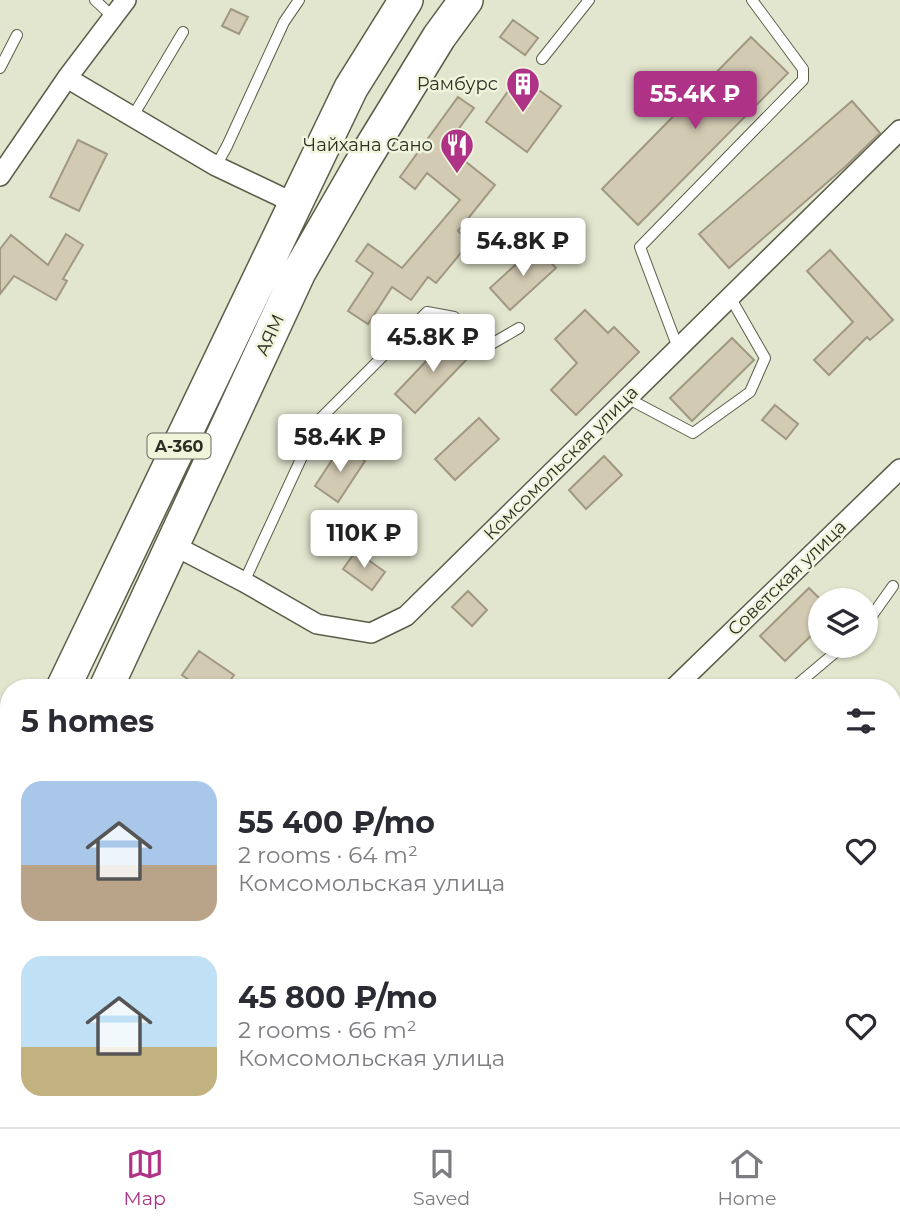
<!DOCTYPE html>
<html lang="en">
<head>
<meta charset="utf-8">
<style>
	:root { --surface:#fff; --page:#f2f2f3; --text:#2b2b33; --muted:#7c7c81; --line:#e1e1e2; --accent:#ae3386 }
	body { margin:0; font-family:Montserrat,sans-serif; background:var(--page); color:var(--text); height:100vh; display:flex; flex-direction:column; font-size:26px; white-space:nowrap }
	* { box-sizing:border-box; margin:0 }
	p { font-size:23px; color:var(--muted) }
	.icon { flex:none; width:38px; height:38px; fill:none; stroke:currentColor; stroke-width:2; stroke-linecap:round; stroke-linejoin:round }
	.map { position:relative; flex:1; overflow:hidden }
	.drawer { position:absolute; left:0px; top:679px; width:901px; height:448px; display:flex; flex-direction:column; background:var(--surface); border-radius:28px 28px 0 0; box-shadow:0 2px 5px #0004 }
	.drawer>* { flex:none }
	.buttons { position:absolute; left:808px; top:588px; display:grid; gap:14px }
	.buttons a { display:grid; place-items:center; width:70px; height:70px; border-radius:50%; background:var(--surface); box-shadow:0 2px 5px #0004; font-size:35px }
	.price { position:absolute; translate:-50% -60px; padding:0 16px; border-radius:7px; background:#fff; color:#222; font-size:23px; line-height:46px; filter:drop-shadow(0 2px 4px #0008) }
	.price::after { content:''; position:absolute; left:50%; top:42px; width:21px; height:16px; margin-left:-10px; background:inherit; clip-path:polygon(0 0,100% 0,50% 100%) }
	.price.selected { background:var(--accent); color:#fff }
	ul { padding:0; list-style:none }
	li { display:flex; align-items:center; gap:21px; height:175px; padding:0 21px }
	li span { display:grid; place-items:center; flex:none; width:196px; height:140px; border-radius:21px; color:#555 }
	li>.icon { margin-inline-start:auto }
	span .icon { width:84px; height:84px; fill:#fffc; stroke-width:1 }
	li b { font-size:30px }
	h2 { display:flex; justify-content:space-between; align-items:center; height:84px; padding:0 21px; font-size:30px }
	.tab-bar { display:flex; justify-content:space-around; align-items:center; height:98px; border-top:2px solid var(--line); background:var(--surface); font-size:19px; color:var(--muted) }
	.tab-bar a { display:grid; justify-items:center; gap:4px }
	.tab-bar .selected { color:var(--accent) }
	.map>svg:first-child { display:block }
	.building { fill:#d3cab3; stroke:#a09882; stroke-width:2 }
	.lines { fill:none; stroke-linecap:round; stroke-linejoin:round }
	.lane-casing { stroke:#5a5e49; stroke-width:12 }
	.street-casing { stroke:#5a5e49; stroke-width:22 }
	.highway-casing { stroke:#5a5e49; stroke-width:36 }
	.lane { stroke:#fff; stroke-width:10 }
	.street { stroke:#fff; stroke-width:19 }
	.highway { stroke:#fff; stroke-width:33 }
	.labels { text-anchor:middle; stroke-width:5; stroke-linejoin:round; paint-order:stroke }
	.shield { fill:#eff4db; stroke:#676a5c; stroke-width:2 }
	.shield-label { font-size:16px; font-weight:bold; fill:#2d2f26 }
	.poi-label { font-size:18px; fill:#2d2f26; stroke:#eff4db; text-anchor:end }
	.street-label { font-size:18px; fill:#2d2f26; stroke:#eff4db }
</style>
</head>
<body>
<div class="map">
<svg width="900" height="1127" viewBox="0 0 900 1127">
	<rect width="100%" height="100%" fill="#e2e6ce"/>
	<path class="building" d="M 231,9 L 248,17 L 239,34 L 222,26 Z
		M 513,20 L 538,38 L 525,55 L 500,37 Z
		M 751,37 L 788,73 L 638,225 L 602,189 Z
		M 519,76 L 561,106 L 527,152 L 486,122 Z
		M 458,97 L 474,108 L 446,146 L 495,185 L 458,231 L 470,242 L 436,283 L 428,277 L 411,300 L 392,287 L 368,324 L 348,311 L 373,273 L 356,261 L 368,244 L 402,268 L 460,200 L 427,173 L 415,189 L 400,177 Z
		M 852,101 L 880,133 L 846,166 L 729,268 L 699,234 Z
		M 78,140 L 107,154 L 79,211 L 50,197 Z
		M 66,234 L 83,245 L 63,279 L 67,281 L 56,300 L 14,276 L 0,294 L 0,249 L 11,235 L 48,265 Z
		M 536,246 L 556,268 L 510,310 L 490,288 Z
		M 830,250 L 893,320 L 870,340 L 867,337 L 829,375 L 814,360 L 853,322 L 807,271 Z
		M 585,310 L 608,333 L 614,327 L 639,352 L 576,415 L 551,390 L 577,363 L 555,339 Z
		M 450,336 L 471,355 L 415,413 L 395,394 Z
		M 732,338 L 754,360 L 692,421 L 670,398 Z
		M 775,405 L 798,424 L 786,439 L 762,420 Z
		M 479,418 L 499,439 L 455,480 L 435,459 Z
		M 341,446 L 365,461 L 338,502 L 315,486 Z
		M 604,456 L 622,475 L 586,509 L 569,490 Z
		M 356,551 L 385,572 L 372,590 L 343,569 Z
		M 809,588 L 821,600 L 821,626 L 785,661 L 760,636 Z
		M 468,591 L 487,610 L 472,626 L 452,607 Z
		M 199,651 L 234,675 L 225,688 L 200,688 L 182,675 Z"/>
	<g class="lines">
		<g class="lane-casing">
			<path id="lane" d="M 95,0 L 113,17
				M 542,59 L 589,0
				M 0,68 L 17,35
				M 133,116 L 183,32
				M 216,166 L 227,146 L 284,22 L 299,0
				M 678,348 L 640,247 L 803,80 L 803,69 L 752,0
				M 627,398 L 693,433 L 750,392 L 765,358 L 730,297
				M 244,582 L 319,420 L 427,312 L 454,317 L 481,350 L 519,328
				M 866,624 L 893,586
				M 793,688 L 843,646
				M 892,948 L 900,941
				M 344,1127 L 353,1118
				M 705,1127 L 714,1118"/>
		</g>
		<g class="street-casing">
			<path id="street" d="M 67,78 L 216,166 L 296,204
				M 0,176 L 67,78 L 126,0
				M 173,545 L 244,582 L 317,624 L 371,633 L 406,616 L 900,130
				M 674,688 L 900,469
				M 892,1086 L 900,1079
				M 201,1127 L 211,1118
				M 851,1127 L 860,1118"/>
		</g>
		<g class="highway-casing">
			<path id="highway" d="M 63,688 L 351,88 L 406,0
				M 106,688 L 299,272 L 360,166 L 439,37 L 466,0
				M 0,818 L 9,800
				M 0,908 L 9,892"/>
		</g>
		<use href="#lane" class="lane"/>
		<use href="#street" class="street"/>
		<use href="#highway" class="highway"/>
	</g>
	<defs>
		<g id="building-pin" transform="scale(1.75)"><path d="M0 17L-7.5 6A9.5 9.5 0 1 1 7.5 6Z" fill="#ae3386" stroke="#eff4db"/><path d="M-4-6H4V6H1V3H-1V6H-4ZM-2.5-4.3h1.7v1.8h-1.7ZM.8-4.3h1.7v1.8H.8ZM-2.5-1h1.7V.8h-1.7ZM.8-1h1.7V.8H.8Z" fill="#fff"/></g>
		<g id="restaurant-pin" transform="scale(1.75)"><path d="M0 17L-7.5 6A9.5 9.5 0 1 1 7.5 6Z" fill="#ae3386" stroke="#eff4db"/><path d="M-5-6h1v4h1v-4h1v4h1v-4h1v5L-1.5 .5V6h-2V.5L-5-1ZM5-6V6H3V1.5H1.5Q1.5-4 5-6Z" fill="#fff"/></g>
	</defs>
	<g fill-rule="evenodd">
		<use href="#building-pin" x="523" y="84"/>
		<use href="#restaurant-pin" x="457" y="145"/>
	</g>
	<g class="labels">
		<rect class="shield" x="147.5" y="433.5" width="63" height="25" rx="5"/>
		<g class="shield-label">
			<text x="179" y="452">А-360</text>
		</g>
		<g class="poi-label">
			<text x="498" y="90">Рамбурс</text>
			<text x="433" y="151">Чайхана Сано</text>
		</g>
		<g class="street-label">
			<text transform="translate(270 335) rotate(-65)" y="6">АЯМ</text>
			<text transform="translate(561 463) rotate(-45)" y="6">Комсомольская улица</text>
			<text transform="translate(787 578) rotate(-44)" y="6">Советская улица</text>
		</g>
	</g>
</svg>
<div class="buttons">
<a><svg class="icon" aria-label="layers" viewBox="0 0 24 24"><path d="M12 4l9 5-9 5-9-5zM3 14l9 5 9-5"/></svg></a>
</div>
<b class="price selected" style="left:695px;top:131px">55.4K ₽</b>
<b class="price" style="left:523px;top:278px">54.8K ₽</b>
<b class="price" style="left:433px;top:374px">45.8K ₽</b>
<b class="price" style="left:340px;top:474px">58.4K ₽</b>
<b class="price" style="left:364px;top:570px">110K ₽</b>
<section class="drawer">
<h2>5 homes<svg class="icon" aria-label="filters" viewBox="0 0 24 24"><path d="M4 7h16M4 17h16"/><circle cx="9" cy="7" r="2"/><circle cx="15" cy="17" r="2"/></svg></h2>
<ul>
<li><span style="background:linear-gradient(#a9c7e8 60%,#b9a48a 0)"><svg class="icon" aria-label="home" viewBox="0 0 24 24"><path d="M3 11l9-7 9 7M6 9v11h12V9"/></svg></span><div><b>55 400 ₽/mo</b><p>2 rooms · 64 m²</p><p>Комсомольская улица</p></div><svg class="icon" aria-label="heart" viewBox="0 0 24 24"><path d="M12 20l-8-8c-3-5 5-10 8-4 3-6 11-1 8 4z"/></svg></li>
<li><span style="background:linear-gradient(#bfe0f5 65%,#c2b280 0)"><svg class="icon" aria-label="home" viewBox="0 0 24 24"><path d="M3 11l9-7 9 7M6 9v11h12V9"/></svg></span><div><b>45 800 ₽/mo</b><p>2 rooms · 66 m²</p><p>Комсомольская улица</p></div><svg class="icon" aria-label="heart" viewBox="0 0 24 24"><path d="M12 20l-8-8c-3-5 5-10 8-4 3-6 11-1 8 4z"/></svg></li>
</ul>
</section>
</div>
<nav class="tab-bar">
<a class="selected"><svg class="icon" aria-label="map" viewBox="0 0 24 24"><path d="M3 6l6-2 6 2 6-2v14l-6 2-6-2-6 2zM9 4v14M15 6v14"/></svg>Map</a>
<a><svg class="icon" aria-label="saved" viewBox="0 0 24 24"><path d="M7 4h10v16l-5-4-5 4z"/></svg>Saved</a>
<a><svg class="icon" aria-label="home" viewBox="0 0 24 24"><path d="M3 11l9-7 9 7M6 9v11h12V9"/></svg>Home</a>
</nav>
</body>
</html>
